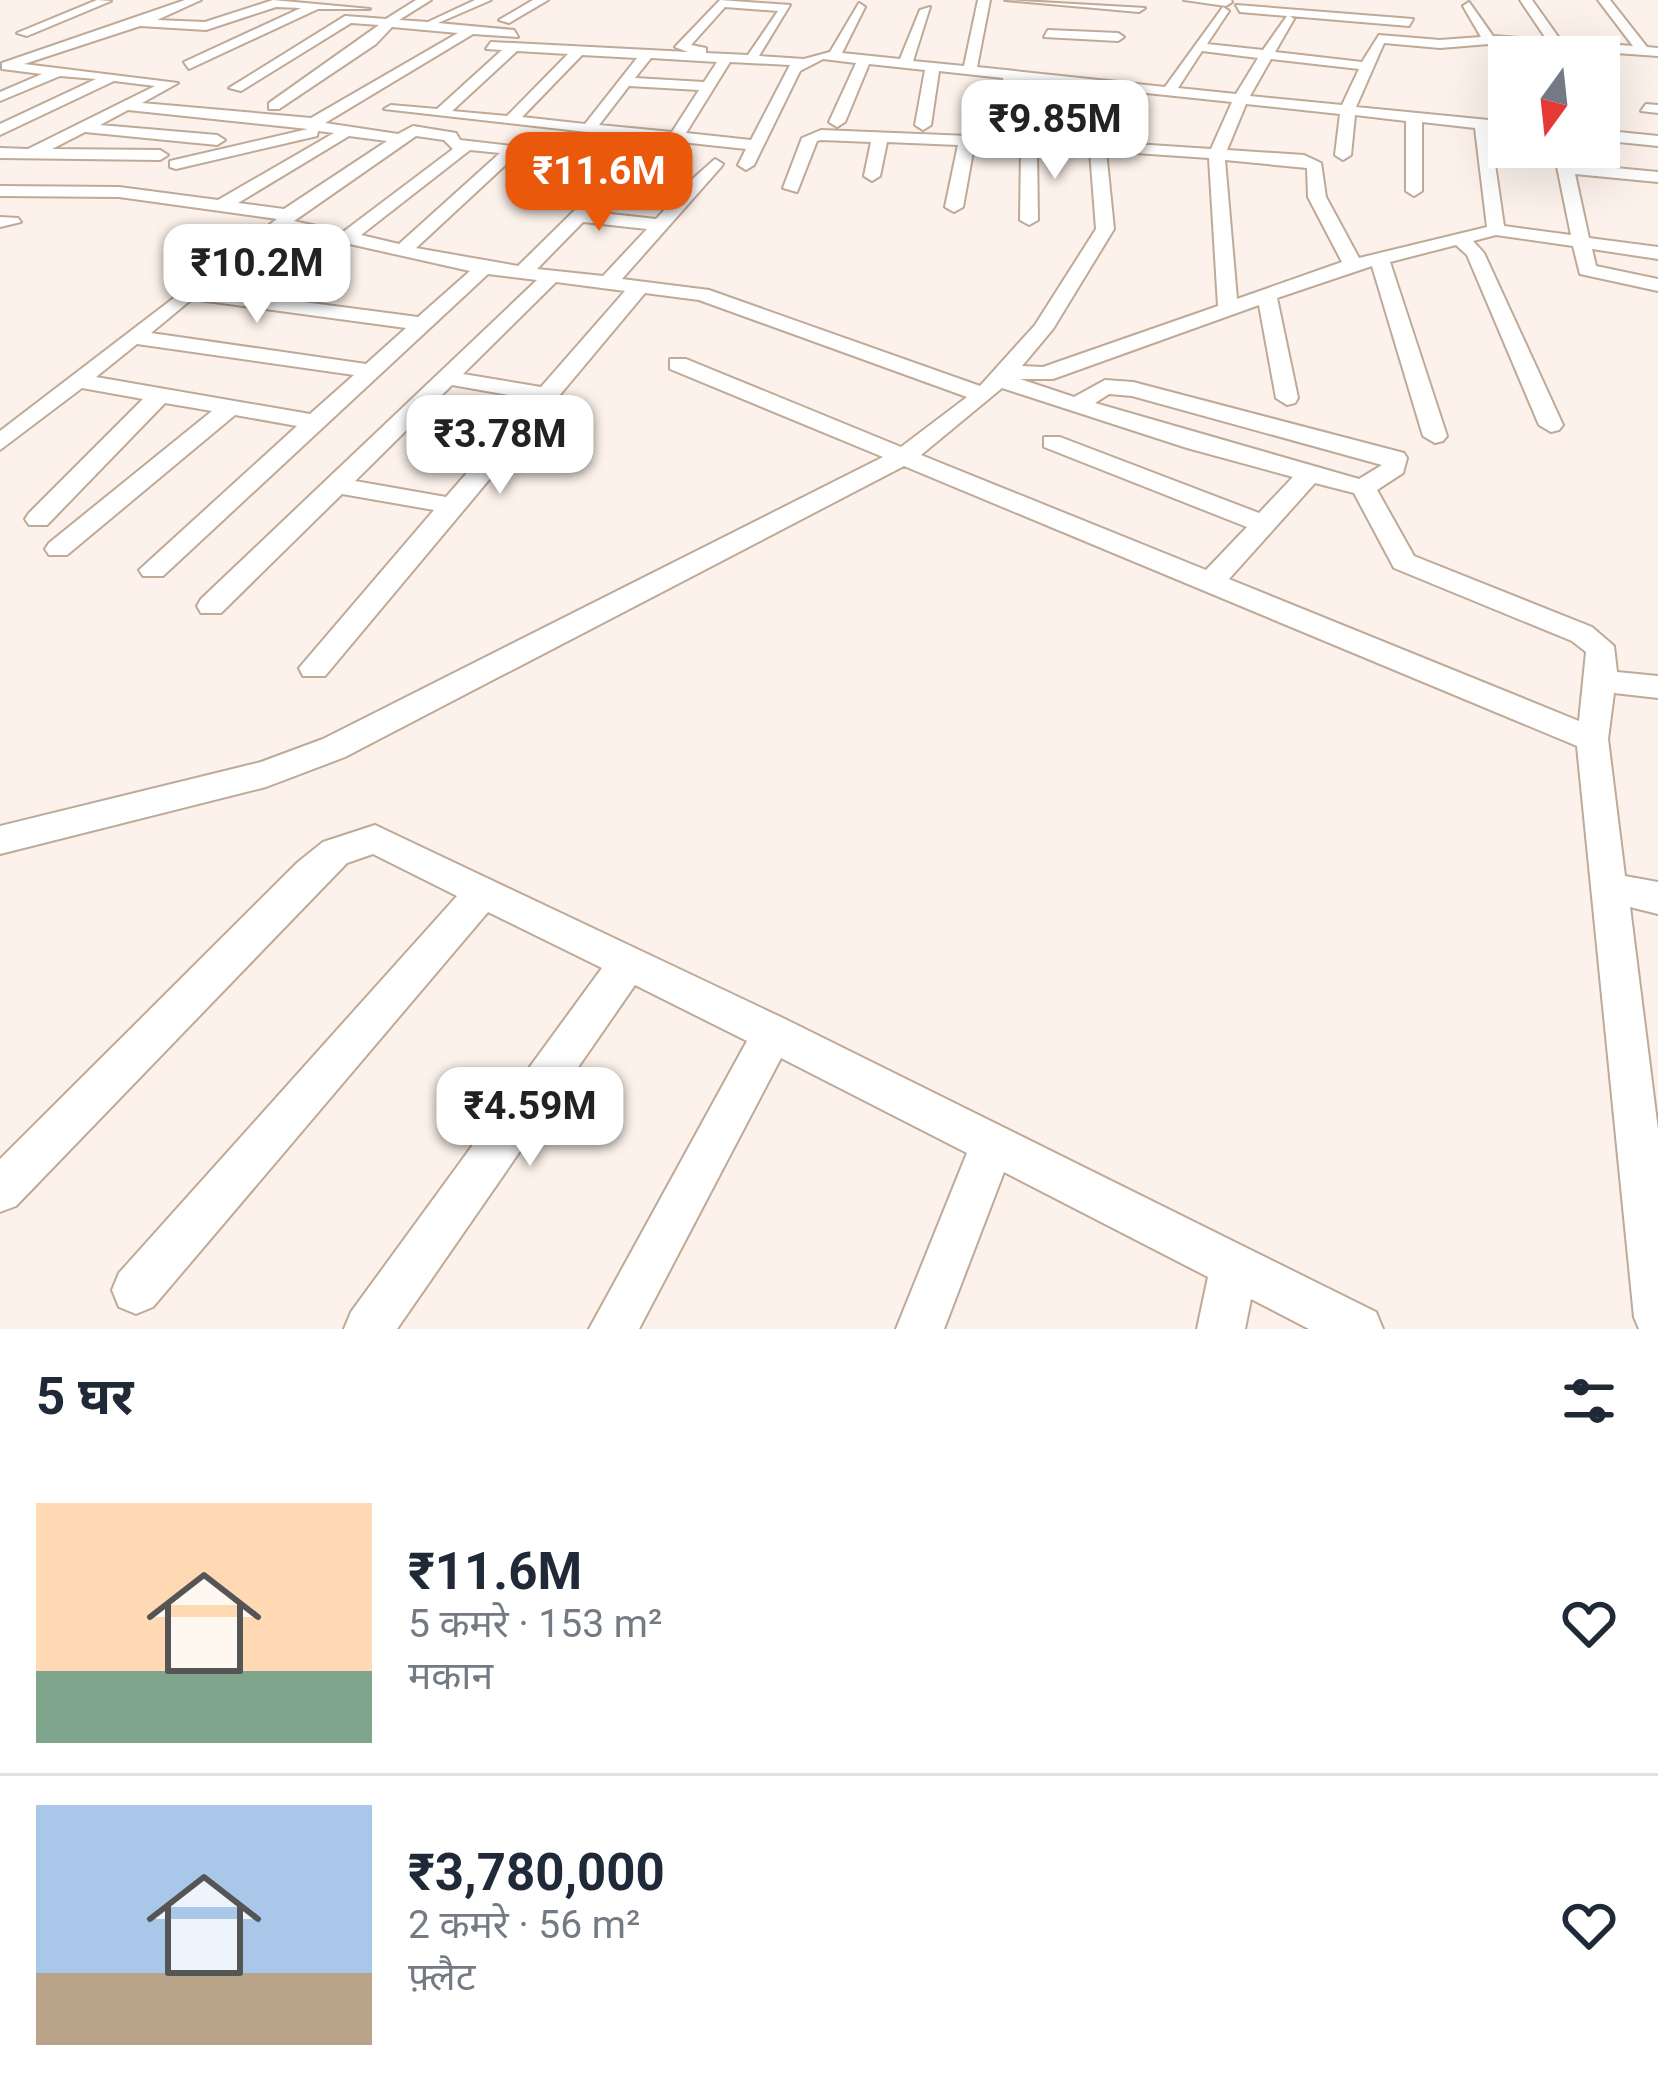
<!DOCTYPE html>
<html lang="hi">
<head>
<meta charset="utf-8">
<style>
	:root { --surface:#fff; --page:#f2f2f3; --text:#1f2937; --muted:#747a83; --line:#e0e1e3; --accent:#ea580c }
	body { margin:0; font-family:Roboto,"Noto Sans Devanagari",sans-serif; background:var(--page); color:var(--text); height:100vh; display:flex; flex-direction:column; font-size:45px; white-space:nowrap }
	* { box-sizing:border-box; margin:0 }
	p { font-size:39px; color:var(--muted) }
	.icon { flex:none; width:66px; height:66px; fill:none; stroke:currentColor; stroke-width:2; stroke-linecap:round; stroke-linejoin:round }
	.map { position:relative; height:1329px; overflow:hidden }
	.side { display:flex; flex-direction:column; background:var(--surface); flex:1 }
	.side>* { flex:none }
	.needle { width:78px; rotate:195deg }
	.buttons { position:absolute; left:1488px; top:36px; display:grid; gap:24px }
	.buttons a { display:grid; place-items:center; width:132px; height:132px; border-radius:0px; background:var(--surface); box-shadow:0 12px 48px #0002; font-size:60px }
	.price { position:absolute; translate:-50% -102px; padding:0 27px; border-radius:24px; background:#fff; color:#222; font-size:39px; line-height:78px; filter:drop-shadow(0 3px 6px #0008) }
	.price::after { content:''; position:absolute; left:50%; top:72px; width:36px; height:27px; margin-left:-18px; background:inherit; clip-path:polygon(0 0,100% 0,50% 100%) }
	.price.selected { background:var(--accent); color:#fff }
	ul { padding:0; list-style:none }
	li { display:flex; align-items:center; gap:36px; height:300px; padding:0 36px }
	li+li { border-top:3px solid var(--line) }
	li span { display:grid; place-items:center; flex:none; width:336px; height:240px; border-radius:0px; color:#555 }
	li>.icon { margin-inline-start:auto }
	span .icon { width:144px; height:144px; fill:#fffc; stroke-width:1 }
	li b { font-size:51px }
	h2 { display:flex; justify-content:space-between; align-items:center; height:144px; padding:0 36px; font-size:51px }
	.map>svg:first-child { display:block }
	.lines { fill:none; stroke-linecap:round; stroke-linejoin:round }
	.street-casing { stroke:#bfa997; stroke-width:4 }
	.street { fill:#fff; fill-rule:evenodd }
</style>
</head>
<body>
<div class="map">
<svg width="1658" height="1329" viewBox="0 0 1658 1329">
	<rect width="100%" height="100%" fill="#fcf2eb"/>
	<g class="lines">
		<g class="street-casing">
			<path id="street" d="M 97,0 L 111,1 L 27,36 L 17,33 Z
				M 185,0 L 201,0 L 157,20 L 205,22 L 273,0 L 370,9 L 318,9 L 189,69 L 184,62 L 301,8 L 276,7 L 206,30 L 140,26 L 24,64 L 178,83 L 142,103 L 311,118 L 458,33 L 392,27 L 376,44 L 279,109 L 269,109 L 269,103 L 379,25 L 351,23 L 241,91 L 229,88 L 345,16 L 386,19 L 416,0 L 431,0 L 399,20 L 428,22 L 475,0 L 491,0 L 438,23 L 514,30 L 518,37 L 473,34 L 325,123 L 398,134 L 413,126 L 456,133 L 460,140 L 513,146 L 514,157 L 416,248 L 518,266 L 632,154 L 646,157 L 628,176 L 688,183 L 715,159 L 723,164 L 721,167 L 622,279 L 709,290 L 980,386 L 1035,325 L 1096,229 L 1090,151 L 1037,148 L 1038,220 L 1029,225 L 1020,220 L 1021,148 L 974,146 L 963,207 L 954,212 L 945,207 L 958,145 L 887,142 L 880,176 L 872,181 L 864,176 L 871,142 L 821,140 L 817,141 L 797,192 L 783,188 L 802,138 L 821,130 L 1089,141 L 1084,87 L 1017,80 L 1016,129 L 1008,134 L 1000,129 L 1003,78 L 939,71 L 931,125 L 923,130 L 915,125 L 925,70 L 869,64 L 845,122 L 837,127 L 829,122 L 856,63 L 823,59 L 800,71 L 754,165 L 746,170 L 738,165 L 746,149 L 681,142 L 664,162 L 656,157 L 666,141 L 384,109 L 391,105 L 437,109 L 502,50 L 486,49 L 491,42 L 688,52 L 675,47 L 720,0 L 790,5 L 759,56 L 804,59 L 830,52 L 859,3 L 865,7 L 842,53 L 900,59 L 920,10 L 930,7 L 913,61 L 964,66 L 978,0 L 990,0 L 977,67 L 1165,87 L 1223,7 L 1229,11 L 1207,44 L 1263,50 L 1287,16 L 1240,12 L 1236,5 L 1413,19 L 1409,26 L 1290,16 L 1294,19 L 1275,52 L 1362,62 L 1379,35 L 1440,40 L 1481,37 L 1463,6 L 1469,2 L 1493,36 L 1547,40 L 1520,0 L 1532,0 L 1561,41 L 1633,46 L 1598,0 L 1610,0 L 1647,47 L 1658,48 L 1658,56 L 1489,44 L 1440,48 L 1384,43 L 1356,107 L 1509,122 L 1509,132 L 1490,130 L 1504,226 L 1571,235 L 1553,147 L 1569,147 L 1573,164 L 1658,172 L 1658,182 L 1575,174 L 1589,238 L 1658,247 L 1658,259 L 1592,249 L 1596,266 L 1658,279 L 1658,291 L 1580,274 L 1573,246 L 1496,235 L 1473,241 L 1484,253 L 1563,425 L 1559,430 L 1551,432 L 1539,425 L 1467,255 L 1456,245 L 1390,262 L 1447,436 L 1443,441 L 1435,443 L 1423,436 L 1372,266 L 1277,298 L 1298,398 L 1295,403 L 1287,405 L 1276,398 L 1259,305 L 1053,379 L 1020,379 L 1074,397 L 1105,380 L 1133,382 L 1404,453 L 1407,458 L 1403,473 L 1377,490 L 1414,556 L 1592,627 L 1614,646 L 1617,672 L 1658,676 L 1658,698 L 1614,693 L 1608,739 L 1625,876 L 1658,882 L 1658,914 L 1630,907 L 1658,1130 L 1658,1329 L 1639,1329 L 1634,1317 L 1577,746 L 904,466 L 345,757 L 266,787 L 0,854 L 0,826 L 261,762 L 323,739 L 883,457 L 670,369 L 670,359 L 686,359 L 901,447 L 967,397 L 699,300 L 645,293 L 325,676 L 303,676 L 299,668 L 434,510 L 342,494 L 221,613 L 201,613 L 197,606 L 201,599 L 537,280 L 488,274 L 163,576 L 143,576 L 139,570 L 297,426 L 235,415 L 67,555 L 49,555 L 45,549 L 49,543 L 212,411 L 165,403 L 47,525 L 29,525 L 25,519 L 29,513 L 143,399 L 82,388 L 0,450 L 0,431 L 277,219 L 119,197 L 0,196 L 0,186 L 119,187 L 218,200 L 334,133 L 318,131 L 317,136 L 176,169 L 170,167 L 170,161 L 308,129 L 128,110 L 100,125 L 217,135 L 225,140 L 217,145 L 85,132 L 52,149 L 160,150 L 168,155 L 160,160 L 0,158 L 0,148 L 28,149 L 155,86 L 114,81 L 0,135 L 0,124 L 96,79 L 60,76 L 0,101 L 0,92 L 42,74 L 2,69 L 2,63 ZM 725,7 L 778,11 L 748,55 L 706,53 L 706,48 L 691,45 ZM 517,51 L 568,54 L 507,116 L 452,111 ZM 1202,51 L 1258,58 L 1236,94 L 1178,88 ZM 582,55 L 637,58 L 585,124 L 522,117 ZM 651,58 L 717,62 L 704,82 L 635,78 ZM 1271,59 L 1359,69 L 1342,105 L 1250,96 ZM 730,62 L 790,65 L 751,140 L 686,133 ZM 629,86 L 699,90 L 672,132 L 599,125 ZM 1099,88 L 1232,102 L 1211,149 L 1104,142 ZM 1246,104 L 1340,114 L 1335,155 L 1343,160 L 1351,155 L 1355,115 L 1406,121 L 1406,191 L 1414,196 L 1422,191 L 1422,122 L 1475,128 L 1487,227 L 1359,258 L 1326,197 L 1321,163 L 1304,155 L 1227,150 ZM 349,136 L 387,141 L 284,209 L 238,203 ZM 416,136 L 444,140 L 453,149 L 343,232 L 294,221 ZM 470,150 L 500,153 L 399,244 L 361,235 ZM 1106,151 L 1209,158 L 1218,306 L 1043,367 L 1022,366 L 1053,329 L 1114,229 ZM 1225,160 L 1307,168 L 1308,197 L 1342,262 L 1237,299 ZM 619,185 L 680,193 L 656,219 L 593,212 ZM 583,222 L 647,229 L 603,276 L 537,269 ZM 287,230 L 470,271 L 418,317 L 205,289 ZM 556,282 L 625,291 L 541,387 L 463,374 ZM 192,299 L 406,328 L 366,364 L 151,333 ZM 137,344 L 354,375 L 310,414 L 96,377 ZM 452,385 L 531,399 L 446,497 L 355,481 ZM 1002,388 L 1187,448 L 1293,477 L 1259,513 L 1060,437 L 1044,437 L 1044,447 L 1247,527 L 1206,570 L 921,455 ZM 1109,394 L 1132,396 L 1382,465 L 1359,479 L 1095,403 ZM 1315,483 L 1354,493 L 1394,568 L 1572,641 L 1586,652 L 1579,721 L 1229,579 Z
				M 533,0 L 548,0 L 509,23 L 499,20 Z
				M 1005,0 L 1145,8 L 1139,12 Z
				M 1184,0 L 1231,0 L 1232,2 L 1226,6 Z
				M 1048,30 L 1118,33 L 1124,37 L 1118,41 L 1044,37 Z
				M 1646,104 L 1658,105 L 1658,113 L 1641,111 Z
				M 1599,130 L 1658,136 L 1658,146 L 1599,140 Z
				M 0,217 L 18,218 L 21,222 L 0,227 Z
				M 375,825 L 787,1020 L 1376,1312 L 1383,1329 L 1309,1329 L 1251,1299 L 1245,1329 L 1197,1329 L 1208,1277 L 1004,1172 L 944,1329 L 896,1329 L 967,1153 L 781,1058 L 639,1329 L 589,1329 L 747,1041 L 635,985 L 397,1329 L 344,1329 L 351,1312 L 602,968 L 488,912 L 153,1307 L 136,1314 L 119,1307 L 112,1290 L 119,1273 L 457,896 L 373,854 L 347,863 L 16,1206 L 0,1212 L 0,1159 L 298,862 L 323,842 Z"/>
		</g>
		<use href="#street" class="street"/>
	</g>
</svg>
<div class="buttons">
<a><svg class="needle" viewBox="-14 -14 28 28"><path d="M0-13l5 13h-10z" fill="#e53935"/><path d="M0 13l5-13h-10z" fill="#747a83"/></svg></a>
</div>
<b class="price" style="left:1055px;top:182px">₹9.85M</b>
<b class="price selected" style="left:599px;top:234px">₹11.6M</b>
<b class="price" style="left:257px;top:326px">₹10.2M</b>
<b class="price" style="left:500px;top:497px">₹3.78M</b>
<b class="price" style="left:530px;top:1169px">₹4.59M</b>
</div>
<section class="side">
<h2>5 घर<svg class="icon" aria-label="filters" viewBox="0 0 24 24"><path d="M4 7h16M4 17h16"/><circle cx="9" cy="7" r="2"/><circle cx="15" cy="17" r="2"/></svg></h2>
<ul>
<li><span style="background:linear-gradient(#ffd9b3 70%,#7fa58c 0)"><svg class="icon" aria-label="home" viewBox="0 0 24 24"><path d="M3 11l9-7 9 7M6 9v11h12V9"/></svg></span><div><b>₹11.6M</b><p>5 कमरे · 153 m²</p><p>मकान</p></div><svg class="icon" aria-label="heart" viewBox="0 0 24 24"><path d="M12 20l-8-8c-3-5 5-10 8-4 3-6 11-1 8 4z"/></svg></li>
<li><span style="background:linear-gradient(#a9c7e8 70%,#b9a48a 0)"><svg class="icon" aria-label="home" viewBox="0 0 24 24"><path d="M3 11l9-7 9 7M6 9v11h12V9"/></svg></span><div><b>₹3,780,000</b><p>2 कमरे · 56 m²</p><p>फ़्लैट</p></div><svg class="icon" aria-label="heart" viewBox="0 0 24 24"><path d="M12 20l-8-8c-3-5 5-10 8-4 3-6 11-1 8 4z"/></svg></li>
</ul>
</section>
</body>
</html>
